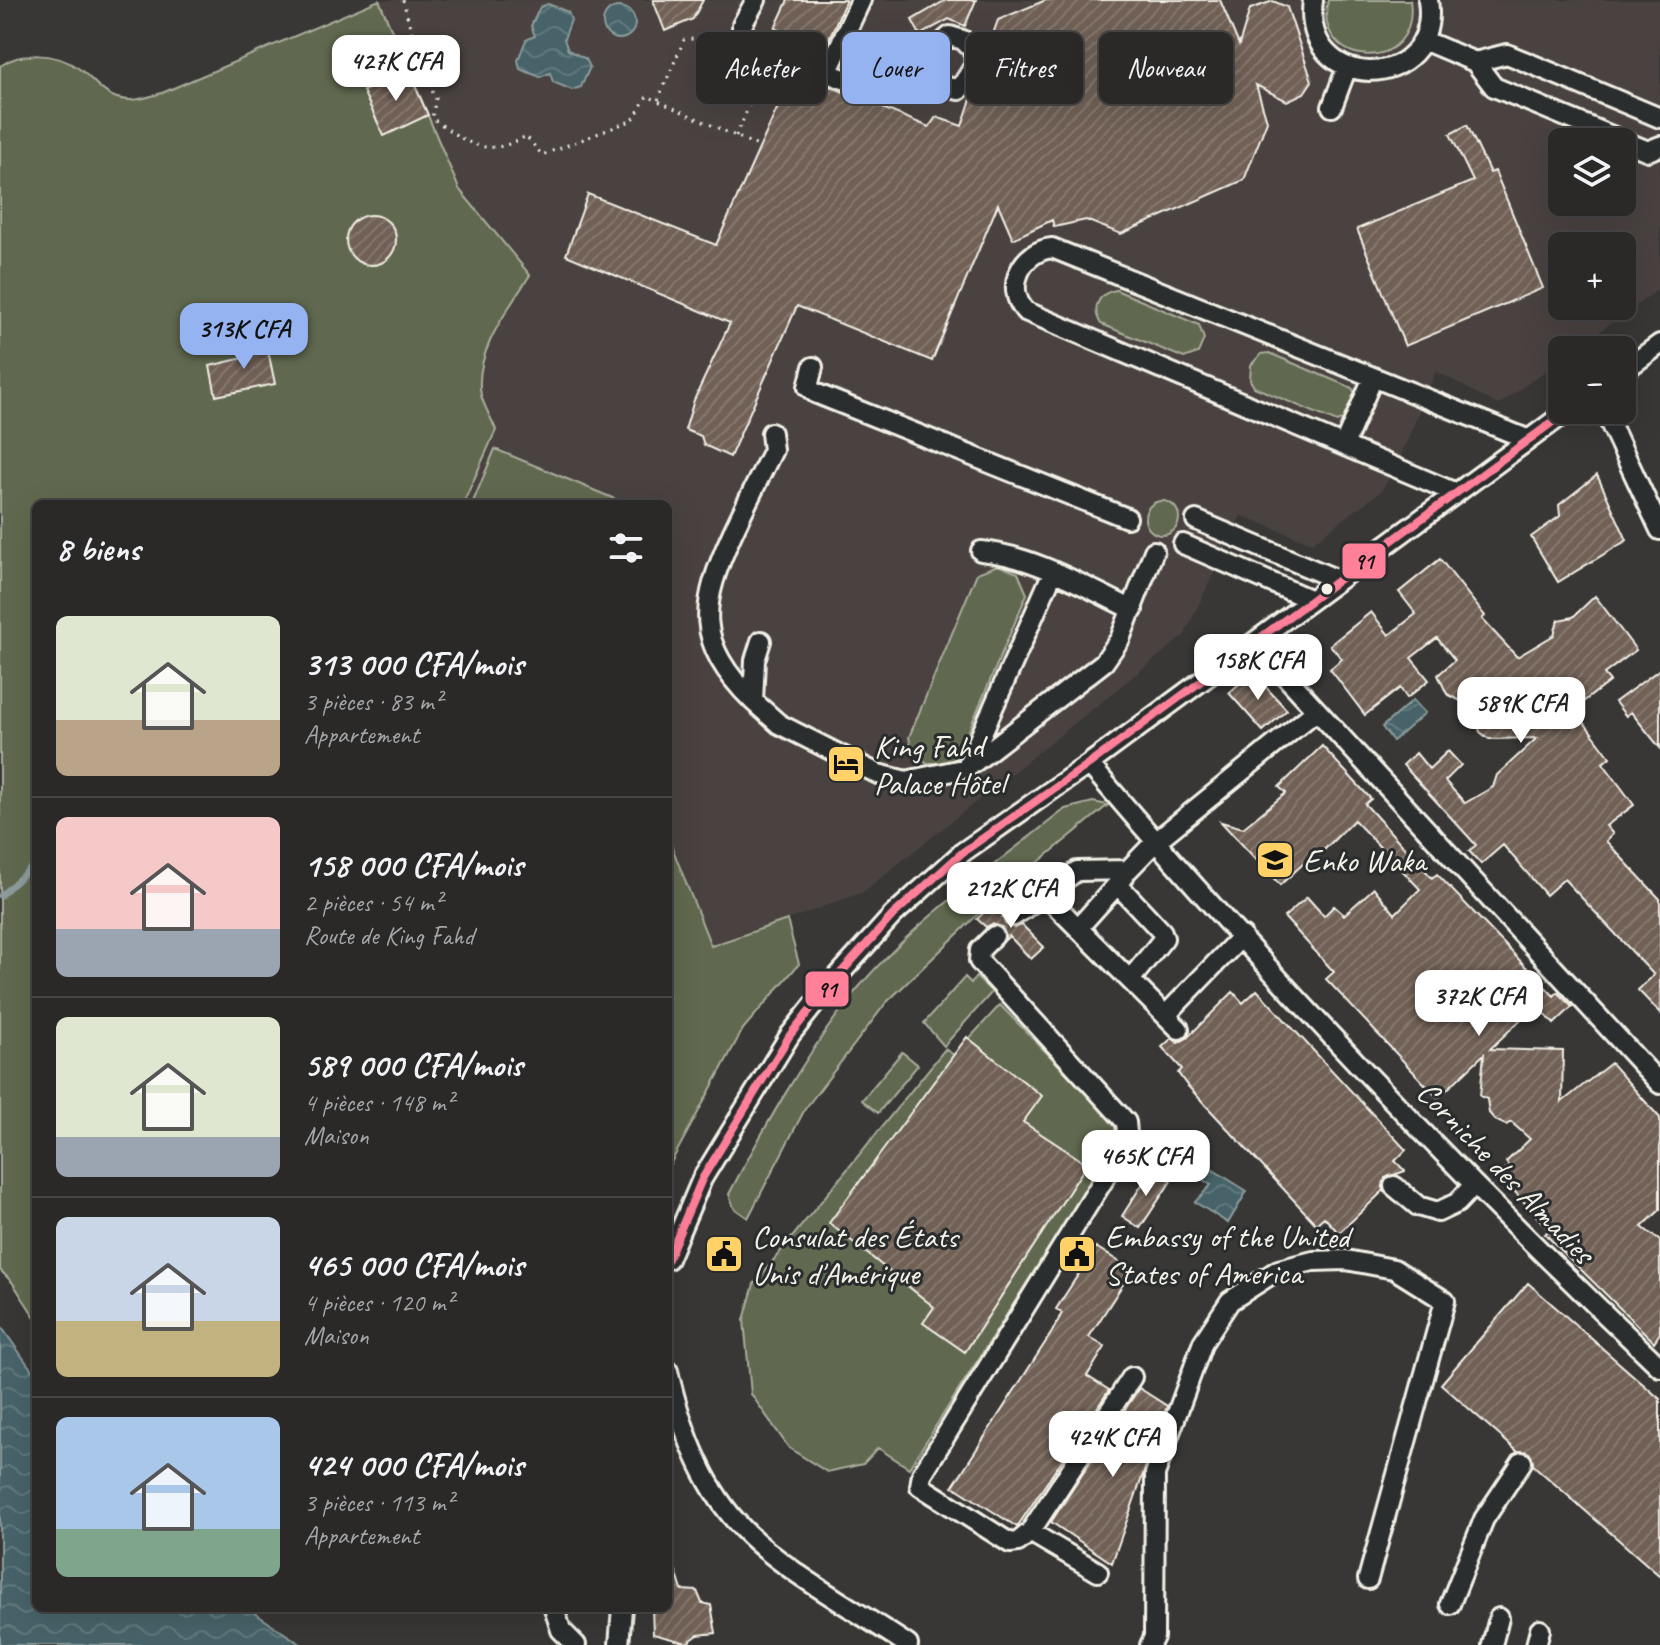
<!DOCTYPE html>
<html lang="fr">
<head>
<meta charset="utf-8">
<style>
	:root { --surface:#2a2928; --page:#323130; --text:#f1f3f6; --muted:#a5a6a8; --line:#464545; --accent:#95b2f1 }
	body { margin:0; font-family:Caveat,sans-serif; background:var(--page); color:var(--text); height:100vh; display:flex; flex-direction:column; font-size:30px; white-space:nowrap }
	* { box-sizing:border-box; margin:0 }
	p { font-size:26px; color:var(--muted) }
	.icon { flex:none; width:44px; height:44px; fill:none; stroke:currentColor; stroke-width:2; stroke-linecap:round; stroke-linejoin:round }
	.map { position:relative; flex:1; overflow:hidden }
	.drawer { position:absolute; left:32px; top:500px; width:640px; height:1112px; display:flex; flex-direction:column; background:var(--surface); border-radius:12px; box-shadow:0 8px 32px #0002,0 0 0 2px var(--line) }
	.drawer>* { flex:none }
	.top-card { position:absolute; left:696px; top:32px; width:760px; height:72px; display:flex; gap:16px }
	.tools { position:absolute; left:1548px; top:128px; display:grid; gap:16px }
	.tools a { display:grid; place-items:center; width:88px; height:88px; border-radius:12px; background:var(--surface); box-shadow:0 8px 32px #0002,0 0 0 2px var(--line); font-size:40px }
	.price { position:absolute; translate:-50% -68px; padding:0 18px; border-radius:16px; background:#fff; color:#222; font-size:26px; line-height:52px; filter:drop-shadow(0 2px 4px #0008) }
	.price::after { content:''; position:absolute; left:50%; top:48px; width:24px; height:18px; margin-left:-12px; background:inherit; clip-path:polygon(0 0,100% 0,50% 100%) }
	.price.current { background:var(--accent); color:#111 }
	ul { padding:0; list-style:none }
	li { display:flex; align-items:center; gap:24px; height:200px; padding:0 24px }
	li+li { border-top:2px solid var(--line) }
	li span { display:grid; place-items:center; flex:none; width:224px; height:160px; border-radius:12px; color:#555 }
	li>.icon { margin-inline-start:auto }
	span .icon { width:96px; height:96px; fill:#fffc; stroke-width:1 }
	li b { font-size:34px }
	h2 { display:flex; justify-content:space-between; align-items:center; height:96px; padding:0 24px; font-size:34px }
	.tag { padding:0 28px; border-radius:12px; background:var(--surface); box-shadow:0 8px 32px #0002,0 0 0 2px var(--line); font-size:28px; line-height:72px }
	.tag.current { background:var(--accent); color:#111 }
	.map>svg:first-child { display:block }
	.built { fill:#494340; fill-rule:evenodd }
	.grass { fill:#606950; stroke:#aaad9c; stroke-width:2 }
	.water { fill:url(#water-waves); stroke:#8c9c9c; stroke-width:2 }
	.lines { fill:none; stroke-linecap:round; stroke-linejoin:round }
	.stream { stroke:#8c9c9c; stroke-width:6 }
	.building { fill:url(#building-hatch); stroke:#f4f1e8; stroke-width:2 }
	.minor-casing { stroke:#f4f1e8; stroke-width:24 }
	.path { stroke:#f4f1e8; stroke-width:3; stroke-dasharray:2 6; stroke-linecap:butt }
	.minor { stroke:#2a2d2e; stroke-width:18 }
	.bus-1-casing { stroke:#2a2d2e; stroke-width:14 }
	.bus-1 { stroke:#ff8098; stroke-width:8 }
	.bus-dot { fill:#f4f1e8; stroke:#2a2d2e; stroke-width:3 }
	.labels { text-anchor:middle; stroke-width:6; stroke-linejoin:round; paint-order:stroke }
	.poi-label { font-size:32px; fill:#f4f1e8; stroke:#2a2d2e; text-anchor:start }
	.street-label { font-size:32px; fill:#f4f1e8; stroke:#2a2d2e }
	.line-badge { stroke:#2a2d2e; stroke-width:3 }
	.pale-badge-label { font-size:22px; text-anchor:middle; font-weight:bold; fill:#111 }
</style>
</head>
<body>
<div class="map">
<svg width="1660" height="1645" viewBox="0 0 1660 1645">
	<defs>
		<pattern id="water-waves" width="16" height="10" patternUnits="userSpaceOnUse" patternTransform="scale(2)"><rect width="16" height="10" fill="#466369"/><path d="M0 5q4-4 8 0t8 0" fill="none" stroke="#617a7e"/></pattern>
		<pattern id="building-hatch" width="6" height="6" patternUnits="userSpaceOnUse" patternTransform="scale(2)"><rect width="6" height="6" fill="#706056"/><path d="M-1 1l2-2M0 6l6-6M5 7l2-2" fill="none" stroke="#85776e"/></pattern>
	</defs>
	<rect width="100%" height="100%" fill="#383736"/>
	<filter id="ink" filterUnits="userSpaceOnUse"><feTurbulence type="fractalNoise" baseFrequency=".0125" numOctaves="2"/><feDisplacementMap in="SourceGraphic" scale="16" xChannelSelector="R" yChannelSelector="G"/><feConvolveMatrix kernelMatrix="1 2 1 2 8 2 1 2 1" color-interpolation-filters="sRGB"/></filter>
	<g filter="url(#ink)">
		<path class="built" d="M 379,0 L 1660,0 L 1660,288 L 1574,350 L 1562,350 L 1562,359 L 1498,405 L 1436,371 L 1396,467 L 1381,491 L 1312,543 L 1241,515 L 1184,636 L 863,892 L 787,920 L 799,964 L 743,1029 L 668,1168 L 668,504 L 36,504 L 36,1319 L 12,1282 L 0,1270 L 0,66 L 13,57 L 51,56 L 76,66 L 112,96 L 133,101 L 162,93 ZM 1562,142 L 1622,142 L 1622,202 L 1562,202 ZM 1562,246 L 1622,246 L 1622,306 L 1562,306 Z"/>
		<path class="grass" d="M 379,0 L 459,189 L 530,275 C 509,308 473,353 481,395 C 484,407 492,419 496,430 L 463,504 L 36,504 L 36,1319 L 12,1282 L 0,1270 L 0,66 C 22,51 55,52 78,68 C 90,76 99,90 112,96 C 129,104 145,98 162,93 Z
			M 1328,0 L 1410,0 C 1421,77 1311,69 1328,0 Z
			M 1116,290 L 1199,325 L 1204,339 L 1198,353 L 1184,358 L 1101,324 C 1091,308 1098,293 1116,290 Z
			M 1269,353 L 1352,388 L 1356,395 L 1351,416 L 1337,422 L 1254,387 L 1250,380 L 1251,365 L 1261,354 Z
			M 495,449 L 627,504 L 472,504 Z
			M1145 518a17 17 0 1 1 34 0a17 17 0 1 1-34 0Z
			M 998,565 L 1018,573 L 1027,594 L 958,756 L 949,763 L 927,763 L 911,747 L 909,737 L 977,573 Z
			M 1093,802 L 1108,805 L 996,897 L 886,1003 L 805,1109 L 748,1218 L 734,1208 L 729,1194 C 763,1130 799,1066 843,1007 C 901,930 990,869 1065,809 Z
			M 668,837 L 711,946 L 787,920 L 799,964 L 743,1029 L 668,1168 Z
			M 965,977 L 971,983 L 976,977 L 992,992 L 944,1046 L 924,1023 Z
			M 1000,1005 L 1114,1122 L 1118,1140 L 909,1468 L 878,1448 L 863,1464 L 827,1472 L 789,1448 L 751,1394 L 744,1320 L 754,1284 L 945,1049 L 954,1055 Z
			M 902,1052 L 918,1065 L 878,1113 L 862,1100 Z"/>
		<path class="water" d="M 548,4 L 568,12 L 571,20 L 564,39 L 568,50 L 586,59 L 590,67 L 581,87 L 572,90 L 553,82 L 550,73 L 540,77 L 520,69 L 518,60 L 526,40 L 535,36 L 531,26 L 540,7 Z
			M603 23a16 16 0 1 1 32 0a16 16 0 1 1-32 0Z
			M 1413,700 L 1425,713 L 1393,741 L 1382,727 Z
			M 1186,1153 L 1247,1191 L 1228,1223 L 1195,1202 L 1211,1185 L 1179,1165 Z
			M 0,1325 L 36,1376 L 36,1608 L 247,1608 L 302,1645 L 0,1645 Z"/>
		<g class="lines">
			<path class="stream" d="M 0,896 L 36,863"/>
		</g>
		<path class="building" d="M 653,0 L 703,0 L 693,19 L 665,31 Z
			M 788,0 L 846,0 L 824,50 L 775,28 Z
			M 946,0 L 976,0 L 965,26 L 949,19 L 920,35 L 912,20 Z
			M 1046,0 L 1220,0 L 1239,45 L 1250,9 L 1273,1 L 1287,7 L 1312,81 L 1304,93 L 1287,101 L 1256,85 L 1267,121 L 1244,180 L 1121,234 L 1086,220 L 1054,227 L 1052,220 L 1013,239 L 998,204 L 932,361 L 797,306 L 730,457 L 704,445 L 701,436 L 685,430 L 694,400 L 730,323 L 566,255 L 588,194 L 716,245 L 785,91 L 797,84 L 795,72 L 929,127 L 936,117 L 962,126 L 975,87 L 985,71 L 986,54 L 998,20 Z
			M 408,70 L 428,115 L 384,136 L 363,91 Z
			M 1467,125 L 1490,173 L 1495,171 L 1543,288 L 1405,346 L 1357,229 L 1473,181 L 1450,134 Z
			M346 240a25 25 0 1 1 50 0a25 25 0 1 1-50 0Z
			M 266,341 L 275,384 L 216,396 L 210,366 L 243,358 L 241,347 Z
			M 1597,475 L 1627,540 L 1558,582 L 1531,537 L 1560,516 L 1559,505 Z
			M 1440,559 L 1485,616 L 1482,619 L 1517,657 L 1554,635 L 1558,620 L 1573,617 L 1595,596 L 1636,650 L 1604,674 L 1610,681 L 1574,709 L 1610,757 L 1603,763 L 1634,805 L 1606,826 L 1613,834 L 1606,841 L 1660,899 L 1660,1013 L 1638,990 L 1654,975 L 1564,879 L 1546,895 L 1503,845 L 1481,864 L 1469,851 L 1476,845 L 1403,765 L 1416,753 L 1429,769 L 1448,751 L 1461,765 L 1445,781 L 1465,803 L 1493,787 L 1497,775 L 1537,738 L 1489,739 L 1480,732 L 1474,713 L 1465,703 L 1447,694 L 1438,675 L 1455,660 L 1437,638 L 1411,658 L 1429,680 L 1407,698 L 1400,688 L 1365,715 L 1330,669 L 1342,659 L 1330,645 L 1371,612 L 1389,635 L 1416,614 L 1399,592 Z
			M 1660,669 L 1660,748 L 1631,712 L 1626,716 L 1615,702 Z
			M 1252,672 L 1287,710 L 1263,731 L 1229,693 Z
			M 1322,746 L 1371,799 L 1365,804 L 1432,878 L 1437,874 L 1554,996 L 1558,992 L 1572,1007 L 1554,1024 L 1536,1005 L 1490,1049 L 1563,1051 L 1562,1102 L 1611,1063 L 1660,1118 L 1660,1210 L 1642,1227 L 1660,1241 L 1660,1333 L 1654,1342 L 1545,1234 L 1549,1230 L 1498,1173 L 1509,1167 L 1506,1162 L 1530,1139 L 1511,1122 L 1506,1125 L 1495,1120 L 1489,1113 L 1487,1099 L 1480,1096 L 1484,1054 L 1438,1098 L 1326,979 L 1334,972 L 1284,917 L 1307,897 L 1324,916 L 1334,906 L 1344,915 L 1374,888 L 1395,914 L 1420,889 L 1354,820 L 1319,855 L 1316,852 L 1280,885 L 1221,822 L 1243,828 L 1286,793 L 1279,787 Z
			M 998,899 L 1006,908 L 1002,916 L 1005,924 L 1014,928 L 1022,925 L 1044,947 L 1031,959 L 1009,936 L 1005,940 L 1002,927 L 992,924 L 986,927 L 977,919 Z
			M 1257,990 L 1406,1150 L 1395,1161 L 1405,1171 L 1385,1178 L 1383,1191 L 1339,1233 L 1324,1217 L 1316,1224 L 1186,1084 L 1178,1073 L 1182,1069 L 1162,1047 L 1172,1038 L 1178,1043 L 1187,1038 L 1233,992 L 1243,1003 Z
			M 967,1037 L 1042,1096 L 1023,1122 L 1087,1164 L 965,1352 L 923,1323 L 934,1307 L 829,1223 Z
			M 1152,1169 L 1171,1181 L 1140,1228 L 1122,1216 Z
			M 1096,1247 L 1132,1270 L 1089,1337 L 1105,1347 L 1087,1376 L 1109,1390 L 1017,1527 L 953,1486 L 1052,1332 L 1062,1313 L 1056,1309 Z
			M 1528,1283 L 1660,1399 L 1660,1576 L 1533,1465 L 1529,1453 L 1517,1451 L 1441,1384 Z
			M 1139,1388 L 1167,1406 L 1112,1563 L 1051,1522 Z
			M 671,1556 L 682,1590 L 697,1591 L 702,1603 L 711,1605 L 716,1633 L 698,1635 L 687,1643 L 653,1634 L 652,1608 L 668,1608 L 668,1557 Z"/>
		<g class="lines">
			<g class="minor-casing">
				<path id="minor" d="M 756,0 L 742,25 L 744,62 L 786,79
					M 861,0 L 827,73 L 886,94 L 929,65 L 935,49 L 950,36 L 963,40 L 974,51 L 975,65 L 959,90 L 912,78
					M 1313,0 C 1300,96 1442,93 1428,0
					M 1423,40 L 1475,62 L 1494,87 L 1648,151 L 1660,146
					M 1475,62 L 1507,54 L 1660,118
					M 1332,107 L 1347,67
					M 813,367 L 808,387 L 815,393 L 1127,518
					M 1622,372 L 1660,344
					M 1604,410 L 1660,530
					M 1344,445 L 1372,380
					M 1456,493 L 1025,311 C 1004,287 1022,251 1052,248 L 1527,439
					M 1196,520 L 1338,580
					M 1183,544 L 1309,599
					M 981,551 C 1035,556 1085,587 1133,610
					M 761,641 L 755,660 L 753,701 L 779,724 L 878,774 L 906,781 L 967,768 L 1104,662 L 1120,639 L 1154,551
					M 1255,643 L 1660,1084
					M 753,701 C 694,642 700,605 732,534 C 745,506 759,478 773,450 L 771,433
					M 1089,764 C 1268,975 1460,1177 1660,1367
					M 967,767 L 1053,572
					M 1119,886 L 1162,932 L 1164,938 L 1130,980
					M 1043,893 L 1179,1029
					M 1014,916 L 1077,871 L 1128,870 L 1155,842 L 1316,711
					M 1078,928 L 1124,877
					M 994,936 L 980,950 L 979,961 L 1126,1122 L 1127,1133 L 1122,1150 L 922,1474 L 920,1486 L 1010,1543 L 1018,1542 L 1030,1532 L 1132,1377
					M 1166,1015 L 1242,936
					M 1394,1186 L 1418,1206 L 1438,1212 L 1457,1203 L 1474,1185
					M 668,1259 L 702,1179 L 790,1035 L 829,986 L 893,915 L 963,852 L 1089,764 L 1569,410
					M 668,1371 C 681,1428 702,1487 743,1529 C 782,1570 859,1612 908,1645
					M 1030,1532 L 1098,1572
					M 1450,1604 L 1484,1519 L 1522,1462
					M 554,1608 L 561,1630 L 576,1645
					M 619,1645 L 622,1608
					M 1150,1645 L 1154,1637 L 1155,1474 L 1203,1342 L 1230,1301 L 1278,1270 L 1313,1261 L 1346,1260 L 1394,1269 L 1445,1301 L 1368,1579
					M 1492,1645 L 1499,1618
					M 1536,1645 L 1540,1630"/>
			</g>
			<path class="path" d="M 403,0 L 422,73 L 436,98 L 432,118 C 466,142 485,160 526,136 L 542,155 L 633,120 L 647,96 L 760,147
				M 658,100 L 684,40 L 693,39 L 718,71 L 752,99
				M 736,136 L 757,88"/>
			<use href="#minor" class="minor"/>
			<g class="bus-1-casing">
				<path id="bus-1" d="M 668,1259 L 702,1179 L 790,1035 L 829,986 L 893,915 L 963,852 L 1089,764 L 1569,410"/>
			</g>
			<use href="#bus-1" class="bus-1"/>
		</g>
	</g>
	<defs>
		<g id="hotel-square" transform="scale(2)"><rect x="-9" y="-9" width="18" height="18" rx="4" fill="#ffd166" stroke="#2a2d2e"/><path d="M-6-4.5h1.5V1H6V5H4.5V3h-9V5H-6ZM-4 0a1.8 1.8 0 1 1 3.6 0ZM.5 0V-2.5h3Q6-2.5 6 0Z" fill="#111"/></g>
		<g id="school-square" transform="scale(2)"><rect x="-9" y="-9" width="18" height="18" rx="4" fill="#ffd166" stroke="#2a2d2e"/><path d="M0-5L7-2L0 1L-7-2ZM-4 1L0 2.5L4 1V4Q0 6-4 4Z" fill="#111"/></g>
		<g id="civic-square" transform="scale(2)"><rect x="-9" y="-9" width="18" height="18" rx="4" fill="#ffd166" stroke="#2a2d2e"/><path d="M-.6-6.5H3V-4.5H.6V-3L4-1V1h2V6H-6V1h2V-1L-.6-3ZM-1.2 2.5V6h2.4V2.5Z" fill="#111"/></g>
	</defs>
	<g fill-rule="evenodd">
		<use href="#hotel-square" x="846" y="764"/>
		<use href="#school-square" x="1275" y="860"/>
		<use href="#civic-square" x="724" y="1254"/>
		<use href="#civic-square" x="1077" y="1254"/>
	</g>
	<circle class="bus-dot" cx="1327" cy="589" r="7"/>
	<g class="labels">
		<g class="poi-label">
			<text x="874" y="757">King Fahd<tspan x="874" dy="37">Palace Hôtel</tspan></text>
			<text x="1303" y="871">Enko Waka</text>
			<text x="752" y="1247">Consulat des États<tspan x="752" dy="37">Unis d'Amérique</tspan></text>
			<text x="1105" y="1247">Embassy of the United<tspan x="1105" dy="37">States of America</tspan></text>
		</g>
		<g class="street-label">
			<text transform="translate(1506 1172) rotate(46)" y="11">Corniche des Almadies</text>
		</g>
	</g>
	<g class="line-badge">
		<rect x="1341" y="542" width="46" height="38" rx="8" fill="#ff8098"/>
		<rect x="804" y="970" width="46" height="38" rx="8" fill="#ff8098"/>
	</g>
	<g class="pale-badge-label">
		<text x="1364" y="569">91</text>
		<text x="827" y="997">91</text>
	</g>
</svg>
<div class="tools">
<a><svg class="icon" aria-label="layers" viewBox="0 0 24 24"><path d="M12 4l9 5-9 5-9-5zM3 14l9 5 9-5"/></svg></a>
<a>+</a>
<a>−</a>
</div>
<b class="price" style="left:396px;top:103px">427K CFA</b>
<b class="price current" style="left:244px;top:371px">313K CFA</b>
<b class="price" style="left:1258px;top:702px">158K CFA</b>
<b class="price" style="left:1521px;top:745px">589K CFA</b>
<b class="price" style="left:1011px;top:930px">212K CFA</b>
<b class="price" style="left:1479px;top:1038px">372K CFA</b>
<b class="price" style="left:1146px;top:1198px">465K CFA</b>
<b class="price" style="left:1113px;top:1479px">424K CFA</b>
<div class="top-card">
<a class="tag">Acheter</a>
<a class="tag current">Louer</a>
<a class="tag">Filtres</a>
<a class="tag">Nouveau</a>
</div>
<section class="drawer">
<h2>8 biens<svg class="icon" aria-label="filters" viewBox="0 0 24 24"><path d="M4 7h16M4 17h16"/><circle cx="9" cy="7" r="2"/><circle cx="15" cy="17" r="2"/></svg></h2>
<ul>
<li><span style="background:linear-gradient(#dfe7d0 65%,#b9a48a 0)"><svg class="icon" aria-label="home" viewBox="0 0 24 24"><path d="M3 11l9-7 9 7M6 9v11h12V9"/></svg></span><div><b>313 000 CFA/mois</b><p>3 pièces · 83 m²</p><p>Appartement</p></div></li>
<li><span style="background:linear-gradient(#f6c9c9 70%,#9aa5b1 0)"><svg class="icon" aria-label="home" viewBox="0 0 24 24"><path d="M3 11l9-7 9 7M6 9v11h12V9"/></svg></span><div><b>158 000 CFA/mois</b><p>2 pièces · 54 m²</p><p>Route de King Fahd</p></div></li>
<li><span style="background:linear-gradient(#dfe7d0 75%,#9aa5b1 0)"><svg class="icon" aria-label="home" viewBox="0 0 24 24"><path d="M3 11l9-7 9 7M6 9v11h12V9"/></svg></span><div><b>589 000 CFA/mois</b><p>4 pièces · 148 m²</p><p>Maison</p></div></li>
<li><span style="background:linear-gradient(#c9d6e8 65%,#c2b280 0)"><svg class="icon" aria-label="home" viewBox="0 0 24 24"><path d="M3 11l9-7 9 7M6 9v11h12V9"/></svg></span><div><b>465 000 CFA/mois</b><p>4 pièces · 120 m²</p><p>Maison</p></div></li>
<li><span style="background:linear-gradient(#a9c7e8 70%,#7fa58c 0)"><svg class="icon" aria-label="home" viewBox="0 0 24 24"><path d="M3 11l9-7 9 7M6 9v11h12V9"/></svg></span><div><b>424 000 CFA/mois</b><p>3 pièces · 113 m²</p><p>Appartement</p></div></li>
</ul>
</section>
</div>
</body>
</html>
